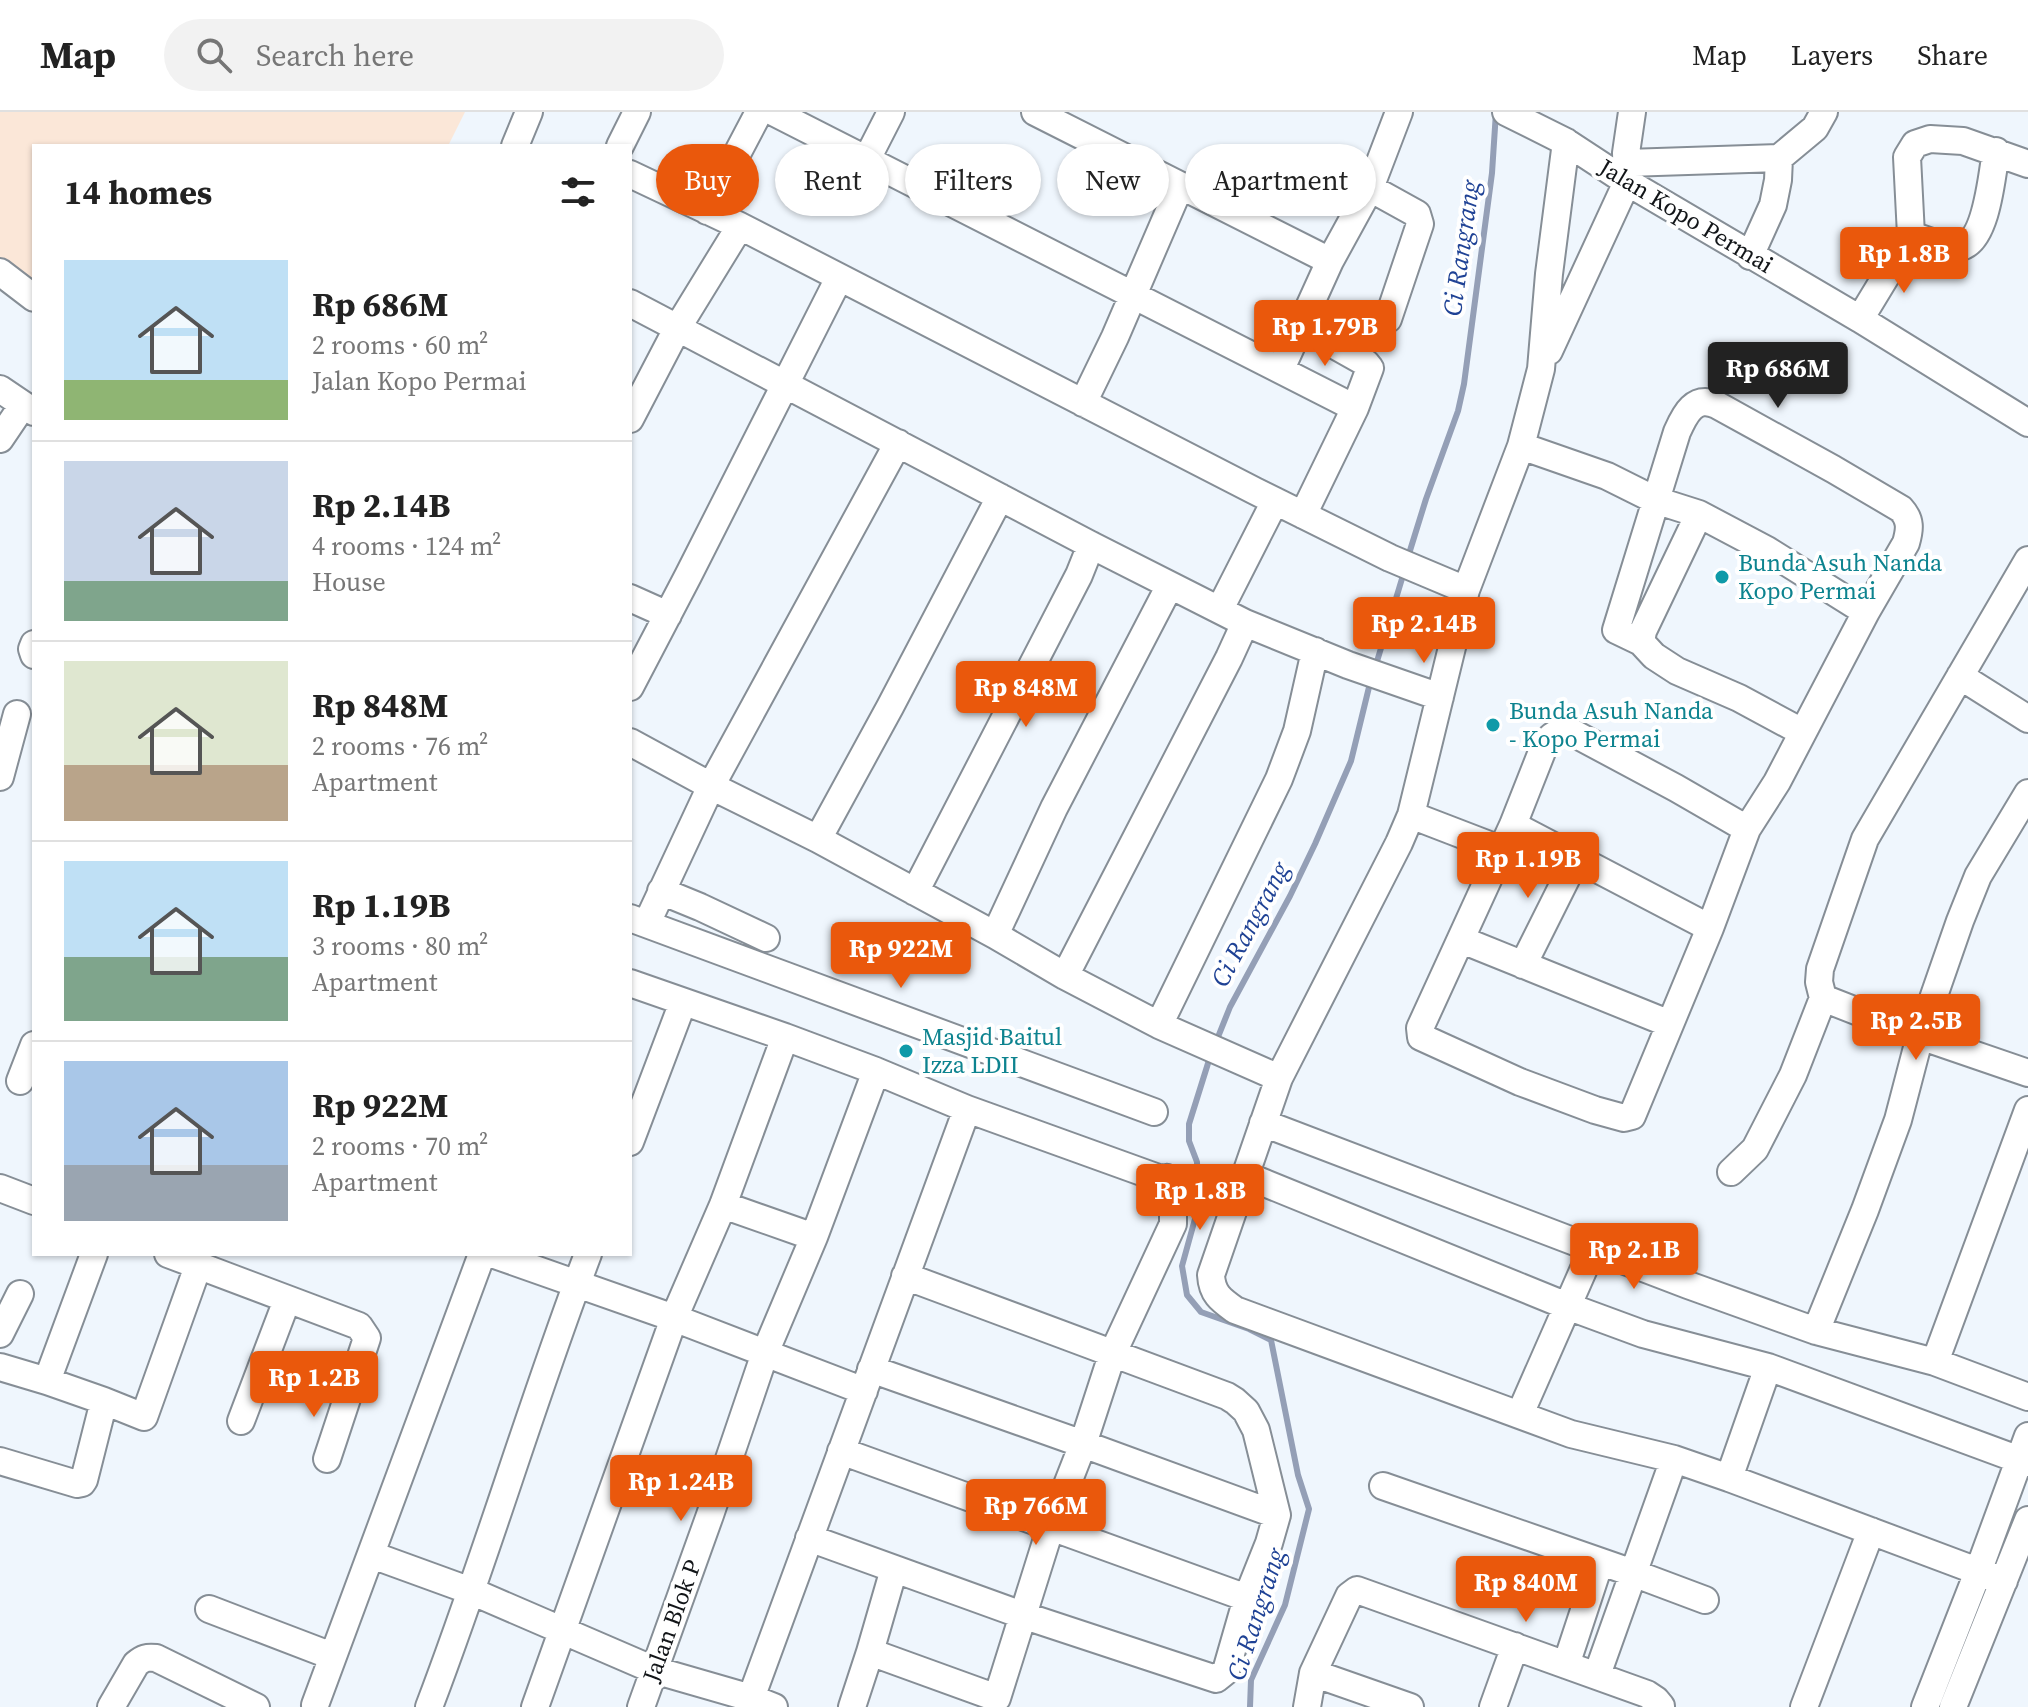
<!DOCTYPE html>
<html lang="en">
<head>
<meta charset="utf-8">
<style>
	:root { --surface:#fff; --page:#f2f2f2; --text:#222; --muted:#767676; --line:#e0e0e0; --accent:#ea580c }
	body { margin:0; font-family:"Source Serif 4",serif; background:var(--page); color:var(--text); height:100vh; display:flex; flex-direction:column; font-size:30px; white-space:nowrap }
	* { box-sizing:border-box; margin:0 }
	p { font-size:26px; color:var(--muted) }
	.icon { flex:none; width:44px; height:44px; fill:none; stroke:currentColor; stroke-width:2; stroke-linecap:round; stroke-linejoin:round }
	.map { position:relative; flex:1; overflow:hidden }
	.sheet { position:absolute; left:32px; top:32px; width:600px; height:1112px; display:flex; flex-direction:column; background:var(--surface); border-radius:0px; box-shadow:0 2px 6px #0004 }
	.sheet>* { flex:none }
	.top-card { position:absolute; left:656px; top:32px; width:760px; height:72px; display:flex; gap:16px }
	.price { position:absolute; translate:-50% -68px; padding:0 18px; border-radius:8px; background:var(--accent); color:#fff; font-size:26px; line-height:52px; filter:drop-shadow(0 2px 4px #0008) }
	.price::after { content:''; position:absolute; left:50%; top:48px; width:24px; height:18px; margin-left:-12px; background:inherit; clip-path:polygon(0 0,100% 0,50% 100%) }
	.price.current { background:#222; color:#fff }
	ul { padding:0; list-style:none }
	li { display:flex; align-items:center; gap:24px; height:200px; padding:0 32px }
	li+li { border-top:2px solid var(--line) }
	li span { display:grid; place-items:center; flex:none; width:224px; height:160px; border-radius:0px; color:#555 }
	li>.icon { margin-inline-start:auto }
	span .icon { width:96px; height:96px; fill:#fffc; stroke-width:1 }
	li b { font-size:34px }
	h2 { display:flex; justify-content:space-between; align-items:center; height:96px; padding:0 32px; font-size:34px }
	.pill { padding:0 28px; border-radius:36px; background:var(--surface); box-shadow:0 2px 6px #0004; font-size:28px; line-height:72px }
	.pill.current { background:var(--accent); color:#fff }
	header { display:flex; align-items:center; gap:48px; box-sizing:border-box; height:112px; padding:0 40px; background:var(--surface); border-bottom:2px solid var(--line) }
	header strong { font-size:38px }
	nav { display:flex; gap:44px; margin-inline-start:auto; font-size:28px }
	.search { width:560px; height:72px; background:var(--page); display:flex; align-items:center; gap:20px; box-sizing:border-box; padding:0 28px; border-radius:44px; color:var(--muted); font-size:30px }
	.map>svg:first-child { display:block }
	.industrial { fill:#fbe7d8 }
	.lines { fill:none; stroke-linecap:round; stroke-linejoin:round }
	.stream { stroke:#949fb6; stroke-width:6 }
	.minor-casing { stroke:#868e96; stroke-width:30 }
	.minor { stroke:#fff; stroke-width:26 }
	.culture-dot { fill:#0f9aa8; stroke:#fff; stroke-width:3 }
	.labels { text-anchor:middle; stroke-width:8; stroke-linejoin:round; paint-order:stroke }
	.street-label { font-size:24px; fill:#121518; stroke:#fff }
	.culture-label { font-size:24px; fill:#0d838f; stroke:#fff; text-anchor:start }
	.water-label { font-size:26px; font-style:italic; fill:#1f4295; stroke:#fff }
</style>
</head>
<body>
<header>
<strong>Map</strong>
<div class="search"><svg class="icon" aria-label="search" viewBox="0 0 24 24"><circle cx="10" cy="10" r="6"/><path d="M15 15l6 6"/></svg>Search here</div>
<nav><a>Map</a><a>Layers</a><a>Share</a></nav>
</header>
<div class="map">
<svg width="2028" height="1595" viewBox="0 0 2028 1595">
	<rect width="100%" height="100%" fill="#eff6fd"/>
	<path class="industrial" d="M 0,0 L 465,0 L 448,34 L 34,34 L 34,173 L 0,149 Z"/>
	<g class="lines">
		<path class="stream" d="M 1408,445 L 1426,387 L 1458,299 L 1464,272 L 1492,61 L 1496,0
			M 1375,556 L 1404,460
			M 1216,930 L 1230,895 L 1290,784 L 1315,732 L 1351,649 L 1371,567
			M 1210,945 L 1189,1012 L 1189,1029 L 1197,1050 L 1198,1096 L 1182,1154 L 1187,1183 L 1201,1200 L 1249,1217 L 1271,1228 L 1298,1363 L 1309,1397 L 1285,1493 L 1251,1568 L 1250,1595"/>
		<g class="minor-casing">
			<path id="minor" d="M 773,0 L 1355,296
				M 1035,0 L 1330,149
				M 1506,0 L 1566,30 L 1627,70 L 1860,207 L 2028,311
				M 1566,30 L 1549,162 L 1541,257 L 1521,334 L 1466,478 L 1411,703 L 1399,731 L 1279,966 L 1211,1163 C 1212,1182 1221,1188 1235,1198 L 1571,1322 L 1674,1347 L 1729,1366 L 2004,1469
				M 515,34 L 529,0
				M 620,34 L 637,0
				M 1779,46 L 1815,16 L 1824,0
				M 867,47 L 891,0
				M 1627,51 L 1779,46 L 1778,68 L 1773,93 L 1750,144
				M 630,62 L 740,114 L 1255,379 L 1390,446 L 1466,478
				M 1370,76 L 1417,102 L 1420,112 L 1388,207
				M 707,99 L 759,0
				M 1911,123 C 1926,127 1944,137 1960,135 C 1987,130 1992,62 1996,39
				M 0,160 L 34,186
				M 630,191 L 1091,433 L 1245,511 L 1348,553 L 1440,585
				M 1860,207 L 1911,123 L 1907,45 L 1915,32 L 1930,27 L 1963,29 L 2028,52
				M 1302,215 L 1366,251 L 1370,256 L 1355,296 L 1303,403
				M 1549,239 L 1627,70 L 1626,41 L 1632,0
				M 1281,257 L 1330,149 L 1370,76 L 1399,0
				M 0,277 L 34,300
				M 1083,291 L 1115,225 L 1180,74
				M 630,307 L 678,215 L 740,114
				M 0,327 L 23,293
				M 1521,334 L 1607,364 L 1655,388 L 1699,402 L 1767,438 L 1866,500
				M 630,486 L 668,503
				M 1220,497 L 1275,389
				M 1641,530 L 1643,519 L 1699,402
				M 34,532 L 32,537 L 34,543
				M 1960,564 L 2028,607
				M 630,575 L 688,464 L 839,166
				M 630,630 L 711,674 L 818,727 L 995,823 L 1065,864 L 1159,913 L 1279,966
				M 0,665 L 17,602
				M 1411,703 L 1502,738
				M 1513,713 L 1710,816
				M 1747,717 L 1676,676 L 1575,622 C 1562,617 1553,621 1545,632 L 1513,713 L 1420,916 L 1421,925 L 1520,970 L 1595,998 L 1624,1006 L 1632,1004 L 1710,816 L 1747,717 L 1777,670 L 1866,500 L 1906,431 C 1910,417 1911,408 1901,397 L 1833,357 L 1717,293 C 1694,283 1685,302 1677,320 L 1616,518 L 1641,530 L 1654,544 L 1677,559 L 1739,586 L 1802,620
				M 818,727 L 890,595 L 1000,385
				M 661,779 L 700,795 L 766,826
				M 915,780 L 1079,463 L 1091,433
				M 630,806 L 1154,1000
				M 647,811 L 711,674 L 898,331
				M 995,823 L 1054,696 L 1170,473
				M 1462,828 L 1670,912
				M 1523,853 L 1577,745
				M 1065,864 L 1229,546 L 1245,511
				M 630,871 L 785,925 L 876,959 L 967,997 L 1164,1068 L 1167,1066 L 1173,1069 L 1173,1112 L 1112,1243 L 1083,1332 L 1051,1414 L 997,1586 L 870,1540
				M 1823,886 L 1920,924 L 2028,961
				M 1159,913 L 1279,667 L 1297,619 L 1315,539
				M 20,969 L 34,933
				M 1263,1011 L 1688,1173 L 1816,1219 L 1935,1250 L 2028,1285
				M 630,1030 L 683,890
				M 1731,1060 L 1755,1037 L 1793,963 L 1823,886 L 1819,870 L 1820,857 L 1865,727 L 2028,448
				M 1245,1063 L 1567,1194 L 1643,1222 L 1768,1255 L 2028,1351
				M 0,1076 L 34,1089
				M 723,1093 L 814,1125
				M 168,1142 L 359,1214 L 367,1226 L 327,1347
				M 492,1142 L 674,1206 L 864,1279
				M 1816,1219 L 1865,1098 L 1898,1008 L 1920,924 L 1960,809 L 1978,764 L 2028,681
				M 0,1222 L 20,1182
				M 1935,1250 L 2028,998
				M 0,1255 L 47,1269 L 104,1289 L 84,1368 L 82,1371 L 77,1372 L 0,1349
				M 871,1257 L 1083,1332 L 1277,1403
				M 47,1269 L 94,1142
				M 104,1289 L 144,1305 L 198,1154
				M 1520,1302 L 1593,1136
				M 241,1309 L 287,1188
				M 841,1339 L 1247,1486
				M 1729,1366 L 1768,1255
				M 1383,1374 L 1633,1461 L 1705,1488
				M 809,1426 L 1022,1503 L 1216,1567 L 1226,1559 L 1247,1486 L 1269,1431 L 1277,1403 L 1256,1318 L 1246,1299 L 1235,1289 L 1227,1284 L 905,1164
				M 372,1443 L 471,1479 L 654,1558 L 751,1586 L 774,1595
				M 209,1497 L 332,1544
				M 1566,1553 L 1600,1450
				M 1313,1561 L 1410,1595
				M 1597,1563 L 1674,1347
				M 751,1586 L 967,997
				M 315,1593 L 482,1142
				M 111,1595 L 136,1552 C 143,1546 147,1545 156,1546 L 256,1595
				M 429,1595 C 486,1446 531,1292 588,1142
				M 535,1595 L 674,1206 L 723,1093 L 785,925
				M 641,1595 L 710,1403 L 765,1241 L 814,1125 L 876,959
				M 852,1595 L 870,1540 L 894,1457
				M 1307,1595 L 1313,1561 L 1349,1484 L 1357,1478 L 1647,1582 L 1656,1588 L 1661,1594
				M 1493,1595 L 1515,1534
				M 1804,1595 L 1871,1419
				M 1925,1595 L 1978,1460 L 2028,1324
				M 1953,1595 L 2028,1408"/>
		</g>
		<use href="#minor" class="minor"/>
	</g>
	<g class="culture-dot">
		<circle cx="1722" cy="465" r="8"/>
		<circle cx="1493" cy="613" r="8"/>
		<circle cx="906" cy="939" r="8"/>
	</g>
	<g class="labels">
		<g class="street-label">
			<text transform="translate(1686 104) rotate(31)" y="8">Jalan Kopo Permai</text>
			<text transform="translate(672 1509) rotate(-70)" y="8">Jalan Blok P</text>
		</g>
		<g class="culture-label">
			<text x="1738" y="459">Bunda Asuh Nanda<tspan x="1738" dy="28">Kopo Permai</tspan></text>
			<text x="1509" y="607">Bunda Asuh Nanda<tspan x="1509" dy="28">- Kopo Permai</tspan></text>
			<text x="922" y="933">Masjid Baitul<tspan x="922" dy="28">Izza LDII</tspan></text>
		</g>
		<g class="water-label">
			<text transform="translate(1461 136) rotate(-82)" y="9">Ci Rangrang</text>
			<text transform="translate(1250 812) rotate(-62)" y="9">Ci Rangrang</text>
			<text transform="translate(1256 1502) rotate(-72)" y="9">Ci Rangrang</text>
		</g>
	</g>
</svg>
<b class="price" style="left:1904px;top:183px">Rp 1.8B</b>
<b class="price" style="left:1325px;top:256px">Rp 1.79B</b>
<b class="price current" style="left:1778px;top:298px">Rp 686M</b>
<b class="price" style="left:1424px;top:553px">Rp 2.14B</b>
<b class="price" style="left:1026px;top:617px">Rp 848M</b>
<b class="price" style="left:1528px;top:788px">Rp 1.19B</b>
<b class="price" style="left:901px;top:878px">Rp 922M</b>
<b class="price" style="left:1916px;top:950px">Rp 2.5B</b>
<b class="price" style="left:1200px;top:1120px">Rp 1.8B</b>
<b class="price" style="left:1634px;top:1179px">Rp 2.1B</b>
<b class="price" style="left:314px;top:1307px">Rp 1.2B</b>
<b class="price" style="left:681px;top:1411px">Rp 1.24B</b>
<b class="price" style="left:1036px;top:1435px">Rp 766M</b>
<b class="price" style="left:1526px;top:1512px">Rp 840M</b>
<div class="top-card">
<a class="pill current">Buy</a>
<a class="pill">Rent</a>
<a class="pill">Filters</a>
<a class="pill">New</a>
<a class="pill">Apartment</a>
</div>
<section class="sheet">
<h2>14 homes<svg class="icon" aria-label="filters" viewBox="0 0 24 24"><path d="M4 7h16M4 17h16"/><circle cx="9" cy="7" r="2"/><circle cx="15" cy="17" r="2"/></svg></h2>
<ul>
<li><span style="background:linear-gradient(#bfe0f5 75%,#8fb573 0)"><svg class="icon" aria-label="home" viewBox="0 0 24 24"><path d="M3 11l9-7 9 7M6 9v11h12V9"/></svg></span><div><b>Rp 686M</b><p>2 rooms · 60 m²</p><p>Jalan Kopo Permai</p></div></li>
<li><span style="background:linear-gradient(#c9d6e8 75%,#7fa58c 0)"><svg class="icon" aria-label="home" viewBox="0 0 24 24"><path d="M3 11l9-7 9 7M6 9v11h12V9"/></svg></span><div><b>Rp 2.14B</b><p>4 rooms · 124 m²</p><p>House</p></div></li>
<li><span style="background:linear-gradient(#dfe7d0 65%,#b9a48a 0)"><svg class="icon" aria-label="home" viewBox="0 0 24 24"><path d="M3 11l9-7 9 7M6 9v11h12V9"/></svg></span><div><b>Rp 848M</b><p>2 rooms · 76 m²</p><p>Apartment</p></div></li>
<li><span style="background:linear-gradient(#bfe0f5 60%,#7fa58c 0)"><svg class="icon" aria-label="home" viewBox="0 0 24 24"><path d="M3 11l9-7 9 7M6 9v11h12V9"/></svg></span><div><b>Rp 1.19B</b><p>3 rooms · 80 m²</p><p>Apartment</p></div></li>
<li><span style="background:linear-gradient(#a9c7e8 65%,#9aa5b1 0)"><svg class="icon" aria-label="home" viewBox="0 0 24 24"><path d="M3 11l9-7 9 7M6 9v11h12V9"/></svg></span><div><b>Rp 922M</b><p>2 rooms · 70 m²</p><p>Apartment</p></div></li>
</ul>
</section>
</div>
</body>
</html>
